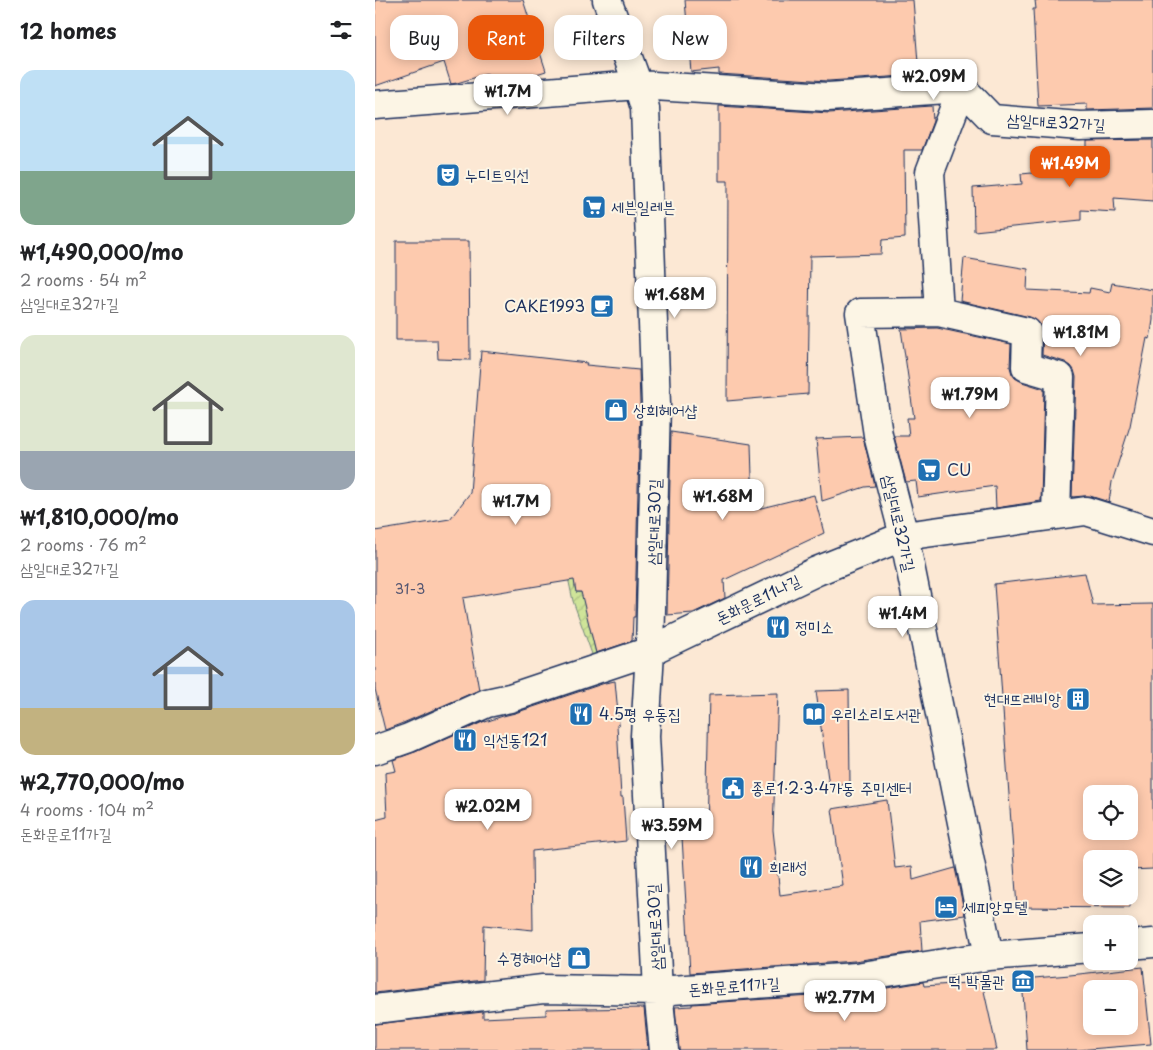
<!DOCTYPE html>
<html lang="en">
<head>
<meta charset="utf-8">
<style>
	:root { --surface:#fff; --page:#f2f2f2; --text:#202124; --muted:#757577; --accent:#ea580c }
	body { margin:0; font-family:"Playpen Sans","Poor Story",sans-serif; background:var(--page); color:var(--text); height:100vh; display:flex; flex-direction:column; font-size:19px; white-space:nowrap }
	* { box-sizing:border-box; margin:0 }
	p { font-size:16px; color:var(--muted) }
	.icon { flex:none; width:28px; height:28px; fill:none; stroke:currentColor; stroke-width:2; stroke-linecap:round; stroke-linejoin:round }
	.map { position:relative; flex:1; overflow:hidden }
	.side { display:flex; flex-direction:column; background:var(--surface); width:375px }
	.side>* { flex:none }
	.banner { position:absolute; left:15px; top:15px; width:475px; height:45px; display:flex; gap:10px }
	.buttons { position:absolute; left:708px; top:785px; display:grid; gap:10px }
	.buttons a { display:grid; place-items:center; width:55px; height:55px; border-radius:10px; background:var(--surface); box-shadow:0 2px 12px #0003; font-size:25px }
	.price { position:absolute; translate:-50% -42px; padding:0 11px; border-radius:10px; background:#fff; color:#222; font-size:16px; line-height:32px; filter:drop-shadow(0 1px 2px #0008) }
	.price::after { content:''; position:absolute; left:50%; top:30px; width:15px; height:11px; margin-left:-8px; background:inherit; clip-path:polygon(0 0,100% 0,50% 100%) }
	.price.on { background:var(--accent); color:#fff }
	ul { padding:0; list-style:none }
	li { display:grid; align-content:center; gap:10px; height:265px; padding:0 20px }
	li span { display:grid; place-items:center; height:155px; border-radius:15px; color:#555 }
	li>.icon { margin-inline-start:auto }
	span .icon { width:90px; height:90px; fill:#fffc; stroke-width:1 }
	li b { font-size:21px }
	h2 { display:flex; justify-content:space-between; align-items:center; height:60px; padding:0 20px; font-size:21px }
	.tag { padding:0 18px; border-radius:15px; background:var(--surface); box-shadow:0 2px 12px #0003; font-size:18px; line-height:45px }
	.tag.on { background:var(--accent); color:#fff }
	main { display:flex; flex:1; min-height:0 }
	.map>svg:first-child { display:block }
	.garden { fill:url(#garden-furrows); stroke:#758a7c }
	.building { fill:#fdcaae; stroke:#1b2f5e; fill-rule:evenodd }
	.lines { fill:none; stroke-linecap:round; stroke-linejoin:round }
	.minor-casing { stroke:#1b2f5e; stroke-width:31 }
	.minor { stroke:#fcf5e5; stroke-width:28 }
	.labels { text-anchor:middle; stroke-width:4; stroke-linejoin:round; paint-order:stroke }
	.number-label { font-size:14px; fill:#545672 }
	.street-label { font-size:16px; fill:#1b2f5e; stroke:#fcf5e5 }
	.poi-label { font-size:16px; fill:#1b2f5e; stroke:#fcf5e5; text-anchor:start }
</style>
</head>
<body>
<main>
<section class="side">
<h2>12 homes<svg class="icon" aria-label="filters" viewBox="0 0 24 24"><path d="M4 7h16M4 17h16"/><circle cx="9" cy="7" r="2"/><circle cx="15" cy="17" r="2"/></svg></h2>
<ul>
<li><span style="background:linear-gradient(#bfe0f5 65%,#7fa58c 0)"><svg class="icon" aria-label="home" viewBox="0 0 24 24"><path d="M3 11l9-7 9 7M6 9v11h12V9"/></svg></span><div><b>₩1,490,000/mo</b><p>2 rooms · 54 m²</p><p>삼일대로32가길</p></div></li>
<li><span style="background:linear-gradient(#dfe7d0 75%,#9aa5b1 0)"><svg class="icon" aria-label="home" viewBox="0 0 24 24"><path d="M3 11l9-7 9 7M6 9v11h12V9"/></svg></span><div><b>₩1,810,000/mo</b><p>2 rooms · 76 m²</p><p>삼일대로32가길</p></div></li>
<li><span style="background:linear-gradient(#a9c7e8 70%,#c2b280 0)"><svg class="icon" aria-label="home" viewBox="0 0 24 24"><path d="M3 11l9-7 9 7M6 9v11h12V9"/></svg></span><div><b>₩2,770,000/mo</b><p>4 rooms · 104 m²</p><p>돈화문로11가길</p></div></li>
</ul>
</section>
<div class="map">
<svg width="778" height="1050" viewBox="0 0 778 1050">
	<defs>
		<pattern id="garden-furrows" width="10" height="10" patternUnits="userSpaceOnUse" patternTransform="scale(1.25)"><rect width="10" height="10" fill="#cfe499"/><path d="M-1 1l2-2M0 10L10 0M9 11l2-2" fill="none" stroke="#b1c486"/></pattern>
	</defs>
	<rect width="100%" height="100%" fill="#fce8d4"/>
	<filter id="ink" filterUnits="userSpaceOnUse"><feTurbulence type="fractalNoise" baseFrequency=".02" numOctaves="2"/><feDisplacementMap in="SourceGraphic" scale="10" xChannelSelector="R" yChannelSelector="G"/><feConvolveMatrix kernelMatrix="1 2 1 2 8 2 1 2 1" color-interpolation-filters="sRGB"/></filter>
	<g filter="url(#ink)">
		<path class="garden" d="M 188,554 L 196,554 L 201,592 L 220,594 L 213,619 L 222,658 L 218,657 L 198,601 Z"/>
		<path class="building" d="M 0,0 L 148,0 L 171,71 L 149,78 L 114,81 L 112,74 L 82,83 L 76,84 L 69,62 L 0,86 Z
			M 310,0 L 538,0 L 544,75 L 453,81 L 344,74 L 344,69 L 316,72 Z
			M 660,0 L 778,0 L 778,108 L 712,110 L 712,104 L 663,106 L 658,9 L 661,9 Z
			M 344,106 L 454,113 L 557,106 L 558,121 L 547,150 L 529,150 L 530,238 L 507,240 L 506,254 L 435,256 L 433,394 L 352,401 L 353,181 L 344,181 Z
			M 778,140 L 778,201 L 739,198 L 740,212 L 706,210 L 706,220 L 599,231 L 598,188 L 647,184 L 646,174 L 712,168 L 712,141 Z
			M 21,241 L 94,241 L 95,360 L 63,359 L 62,340 L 21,340 Z
			M 589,258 L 653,269 L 652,290 L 714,293 L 715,288 L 735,292 L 737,283 L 778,290 L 778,320 L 775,339 L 772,338 L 755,426 L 737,482 L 734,502 L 715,496 L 709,496 L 697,497 L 701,377 L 699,370 L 696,366 L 690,362 L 667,355 L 668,332 L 666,325 L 661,320 L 655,317 L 585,301 Z
			M 562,328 L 636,344 L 635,367 L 637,374 L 640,378 L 647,382 L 669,389 L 666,501 L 621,508 L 620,486 L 543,497 L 541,481 L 531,482 L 519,436 L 534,436 L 532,418 L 539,418 L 526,329 Z
			M 106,351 L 212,363 L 211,365 L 264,370 L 265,404 L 260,617 L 258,617 L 257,641 L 221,653 L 206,592 L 201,592 L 199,580 L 88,598 L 104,690 L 28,723 L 10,730 L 0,689 L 0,531 L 75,519 L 95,493 Z
			M 296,432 L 376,444 L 378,510 L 439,495 L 449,533 L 349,580 L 350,598 L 318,613 L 292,615 Z
			M 488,437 L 500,486 L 490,487 L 447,501 L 441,439 Z
			M 710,573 L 718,605 L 778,604 L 778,869 L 755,870 L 755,908 L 642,907 L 619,584 ZM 716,794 L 754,794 L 754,831 L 716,831 ZM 716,859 L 754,859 L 754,896 L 716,896 Z
			M 240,681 L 244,724 L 242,725 L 246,797 L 248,797 L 251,841 L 157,851 L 158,930 L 109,925 L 108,980 L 0,993 L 0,820 L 12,817 L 10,773 L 21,771 L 18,760 L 40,752 L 110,721 L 110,722 L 128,716 L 140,713 L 230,683 Z
			M 474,690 L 475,784 L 454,786 L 441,691 Z
			M 403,693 L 398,830 L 405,895 L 468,886 L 457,809 L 512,800 L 520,868 L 537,866 L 538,880 L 580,868 L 590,915 L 545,921 L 547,951 L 479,961 L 315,973 L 307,837 L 331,836 L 334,695 Z
			M 768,967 L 776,1044 L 702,1050 L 652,1050 L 647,979 L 695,975 ZM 716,989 L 754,989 L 754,1026 L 716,1026 Z
			M 548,982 L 549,986 L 607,982 L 622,1050 L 304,1050 L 300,1007 L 317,1006 L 317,1004 L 482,993 Z
			M 212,1008 L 212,1009 L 269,1008 L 273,1050 L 0,1050 L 0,1024 L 108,1012 L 108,1018 L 171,1015 L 171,1009 Z"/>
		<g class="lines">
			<g class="minor-casing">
				<path id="minor" d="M 232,0 L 263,85 L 270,108 L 281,404 L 275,651 L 270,736 L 283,991 L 289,1050
					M 0,105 L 263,85 L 453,97 L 587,88
					M 564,312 L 652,332 L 651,367 L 685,377 L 681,515
					M 0,750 L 34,738 L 112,703 L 135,698 L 275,651 L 442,571 L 529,536 L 711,511 L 778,532
					M 754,945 L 778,943
					M 614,956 L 529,536 L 503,435 L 485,313 L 564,312 L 555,172 L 587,88 L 617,119 L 705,126 L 778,124
					M 0,1009 L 168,989 L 283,991 L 481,977 L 614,956 L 716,948"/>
			</g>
			<use href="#minor" class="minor"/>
		</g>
	</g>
	<defs>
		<g id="theatre-square" transform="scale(1.25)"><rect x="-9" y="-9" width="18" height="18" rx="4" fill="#1f6fb2" stroke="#fcf5e5"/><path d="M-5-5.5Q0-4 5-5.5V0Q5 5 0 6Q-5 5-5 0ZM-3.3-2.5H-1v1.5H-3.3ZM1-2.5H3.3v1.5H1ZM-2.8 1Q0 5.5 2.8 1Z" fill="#fff"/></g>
		<g id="supermarket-square" transform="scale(1.25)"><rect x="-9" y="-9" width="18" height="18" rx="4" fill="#1f6fb2" stroke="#fcf5e5"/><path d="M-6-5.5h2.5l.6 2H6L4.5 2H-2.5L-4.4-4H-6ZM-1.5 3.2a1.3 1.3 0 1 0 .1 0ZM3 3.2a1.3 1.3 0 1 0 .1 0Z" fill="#fff"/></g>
		<g id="cafe-square" transform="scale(1.25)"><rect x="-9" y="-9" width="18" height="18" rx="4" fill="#1f6fb2" stroke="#fcf5e5"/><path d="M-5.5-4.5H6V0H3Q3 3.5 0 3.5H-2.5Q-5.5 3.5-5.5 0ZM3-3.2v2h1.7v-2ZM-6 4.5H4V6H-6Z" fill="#fff"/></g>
		<g id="shop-square" transform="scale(1.25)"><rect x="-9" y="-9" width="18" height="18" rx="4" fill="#1f6fb2" stroke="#fcf5e5"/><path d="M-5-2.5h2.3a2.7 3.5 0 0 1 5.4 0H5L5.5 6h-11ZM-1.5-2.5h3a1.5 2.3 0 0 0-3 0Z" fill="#fff"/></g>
		<g id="restaurant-square" transform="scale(1.25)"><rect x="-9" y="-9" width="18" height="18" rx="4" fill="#1f6fb2" stroke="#fcf5e5"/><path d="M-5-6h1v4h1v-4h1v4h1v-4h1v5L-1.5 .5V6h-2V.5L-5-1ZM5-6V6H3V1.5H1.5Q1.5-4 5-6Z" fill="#fff"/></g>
		<g id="building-square" transform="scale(1.25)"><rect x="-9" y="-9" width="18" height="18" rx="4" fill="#1f6fb2" stroke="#fcf5e5"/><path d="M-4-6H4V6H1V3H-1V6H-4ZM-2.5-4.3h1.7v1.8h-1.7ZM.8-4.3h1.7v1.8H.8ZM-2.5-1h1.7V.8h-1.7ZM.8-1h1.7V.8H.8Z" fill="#fff"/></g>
		<g id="library-square" transform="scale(1.25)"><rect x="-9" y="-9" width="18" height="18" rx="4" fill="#1f6fb2" stroke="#fcf5e5"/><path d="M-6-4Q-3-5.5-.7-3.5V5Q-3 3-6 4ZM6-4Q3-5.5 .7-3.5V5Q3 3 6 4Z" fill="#fff"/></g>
		<g id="civic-square" transform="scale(1.25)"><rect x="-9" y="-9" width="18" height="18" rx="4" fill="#1f6fb2" stroke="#fcf5e5"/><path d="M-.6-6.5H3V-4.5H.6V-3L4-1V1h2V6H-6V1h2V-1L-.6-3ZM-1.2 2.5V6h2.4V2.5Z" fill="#fff"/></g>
		<g id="hotel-square" transform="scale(1.25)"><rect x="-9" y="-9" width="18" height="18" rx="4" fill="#1f6fb2" stroke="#fcf5e5"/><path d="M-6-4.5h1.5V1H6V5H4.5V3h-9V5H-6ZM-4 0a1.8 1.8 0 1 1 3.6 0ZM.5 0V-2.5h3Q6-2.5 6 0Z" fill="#fff"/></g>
		<g id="museum-square" transform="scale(1.25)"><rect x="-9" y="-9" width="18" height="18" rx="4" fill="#1f6fb2" stroke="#fcf5e5"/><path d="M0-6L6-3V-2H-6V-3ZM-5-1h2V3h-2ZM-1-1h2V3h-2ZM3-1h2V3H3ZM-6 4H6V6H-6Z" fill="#fff"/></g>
	</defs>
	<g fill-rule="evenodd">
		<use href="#theatre-square" x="73" y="175"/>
		<use href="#supermarket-square" x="219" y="207"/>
		<use href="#cafe-square" x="227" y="306"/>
		<use href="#shop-square" x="241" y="410"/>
		<use href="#supermarket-square" x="554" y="470"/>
		<use href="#restaurant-square" x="403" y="627"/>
		<use href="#building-square" x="703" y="699"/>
		<use href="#restaurant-square" x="206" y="714"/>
		<use href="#library-square" x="439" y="714"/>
		<use href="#restaurant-square" x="90" y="740"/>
		<use href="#civic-square" x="358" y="788"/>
		<use href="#restaurant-square" x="376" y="867"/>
		<use href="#hotel-square" x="571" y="907"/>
		<use href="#shop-square" x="204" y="958"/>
		<use href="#museum-square" x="648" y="981"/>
	</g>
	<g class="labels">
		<g class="number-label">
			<text x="35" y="594">31-3</text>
		</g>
		<g class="street-label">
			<text transform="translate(681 122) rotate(3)" y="6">삼일대로32가길</text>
			<text transform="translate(279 522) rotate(-89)" y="6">삼일대로30길</text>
			<text transform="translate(524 523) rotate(77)" y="6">삼일대로32가길</text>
			<text transform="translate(383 599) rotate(-26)" y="6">돈화문로11나길</text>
			<text transform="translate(280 927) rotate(-93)" y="6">삼일대로30길</text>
			<text transform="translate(359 986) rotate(-4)" y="6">돈화문로11가길</text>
		</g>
		<g class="poi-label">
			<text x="90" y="181">누디트익선</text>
			<text x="236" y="213">세븐일레븐</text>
			<text x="210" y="312" text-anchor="end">CAKE1993</text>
			<text x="258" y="416">상희헤어샵</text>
			<text x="572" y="476">CU</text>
			<text x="420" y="633">정미소</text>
			<text x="686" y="705" text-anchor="end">현대뜨레비앙</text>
			<text x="224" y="720">4.5평 우동집</text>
			<text x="456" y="720">우리소리도서관</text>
			<text x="108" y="746">익선동121</text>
			<text x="376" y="794">종로1·2·3·4가동 주민센터</text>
			<text x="394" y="873">희래성</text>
			<text x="588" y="913">세피앙모텔</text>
			<text x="186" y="964" text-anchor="end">수경헤어샵</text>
			<text x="630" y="987" text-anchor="end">떡 박물관</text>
		</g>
	</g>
</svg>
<div class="buttons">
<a><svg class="icon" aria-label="locate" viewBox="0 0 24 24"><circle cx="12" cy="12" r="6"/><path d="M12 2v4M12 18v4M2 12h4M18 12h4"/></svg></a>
<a><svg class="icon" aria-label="layers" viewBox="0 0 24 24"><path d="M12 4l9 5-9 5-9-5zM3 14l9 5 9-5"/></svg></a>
<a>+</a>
<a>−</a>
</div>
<b class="price" style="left:559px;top:101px">₩2.09M</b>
<b class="price" style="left:133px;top:116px">₩1.7M</b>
<b class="price on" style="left:695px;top:188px">₩1.49M</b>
<b class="price" style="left:300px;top:319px">₩1.68M</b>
<b class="price" style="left:706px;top:357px">₩1.81M</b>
<b class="price" style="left:595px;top:419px">₩1.79M</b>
<b class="price" style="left:348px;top:521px">₩1.68M</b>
<b class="price" style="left:141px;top:526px">₩1.7M</b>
<b class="price" style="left:528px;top:638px">₩1.4M</b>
<b class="price" style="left:113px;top:831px">₩2.02M</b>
<b class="price" style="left:297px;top:850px">₩3.59M</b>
<b class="price" style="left:470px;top:1022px">₩2.77M</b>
<div class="banner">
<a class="tag">Buy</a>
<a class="tag on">Rent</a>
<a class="tag">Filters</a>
<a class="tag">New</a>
</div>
</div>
</main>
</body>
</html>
